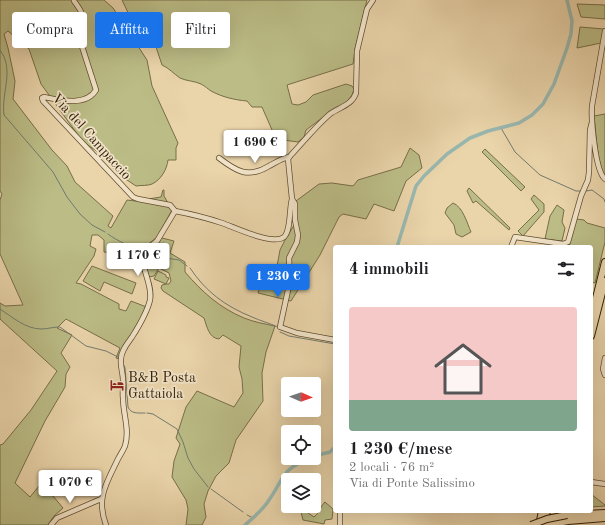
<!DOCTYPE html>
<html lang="it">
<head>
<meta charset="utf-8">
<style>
	:root { --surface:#fff; --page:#f6f6f6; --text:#202124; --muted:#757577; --accent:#1a73e8 }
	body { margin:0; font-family:"Old Standard TT",serif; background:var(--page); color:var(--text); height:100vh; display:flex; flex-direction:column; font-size:15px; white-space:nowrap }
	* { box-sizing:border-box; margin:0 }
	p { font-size:13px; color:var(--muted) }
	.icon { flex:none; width:22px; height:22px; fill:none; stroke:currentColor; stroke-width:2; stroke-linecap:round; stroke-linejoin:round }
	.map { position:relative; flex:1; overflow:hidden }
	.sheet { position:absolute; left:333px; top:245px; width:260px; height:268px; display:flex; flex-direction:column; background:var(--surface); border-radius:4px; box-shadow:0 4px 16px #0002 }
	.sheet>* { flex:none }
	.top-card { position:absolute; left:12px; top:12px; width:261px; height:36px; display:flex; gap:8px }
	.needle { width:26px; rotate:92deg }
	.controls { position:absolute; left:281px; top:377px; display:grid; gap:8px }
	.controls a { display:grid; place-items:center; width:40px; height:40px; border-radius:4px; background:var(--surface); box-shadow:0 4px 16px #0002; font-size:20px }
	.price { position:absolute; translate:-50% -34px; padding:0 9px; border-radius:4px; background:#fff; color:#222; font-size:13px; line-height:26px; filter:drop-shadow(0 1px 2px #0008) }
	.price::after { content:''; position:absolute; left:50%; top:24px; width:12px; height:9px; margin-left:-6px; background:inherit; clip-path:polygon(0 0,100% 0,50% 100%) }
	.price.on { background:var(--accent); color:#fff }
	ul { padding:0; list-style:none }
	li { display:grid; align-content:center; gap:8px; height:212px; padding:0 16px }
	li span { display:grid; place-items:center; height:124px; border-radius:4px; color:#555 }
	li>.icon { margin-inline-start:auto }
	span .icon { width:72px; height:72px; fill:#fffc; stroke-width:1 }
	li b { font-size:17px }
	h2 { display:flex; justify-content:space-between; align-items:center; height:48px; padding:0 16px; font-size:17px }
	.tag { padding:0 14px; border-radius:4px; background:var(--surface); box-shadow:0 4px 16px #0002; font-size:14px; line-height:36px }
	.tag.on { background:var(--accent); color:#fff }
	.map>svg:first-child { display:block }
	.green { fill:#bbbc86; stroke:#786e48 }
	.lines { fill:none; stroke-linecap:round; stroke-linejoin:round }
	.stream { stroke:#717b6d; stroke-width:1 }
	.canal { stroke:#99b7af; stroke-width:3.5 }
	.minor-casing { stroke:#624e31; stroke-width:6 }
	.highway-casing { stroke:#342109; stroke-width:8 }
	.minor { stroke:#f1e3c8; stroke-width:4.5 }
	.highway { stroke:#ead4aa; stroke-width:6 }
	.highway-bridge-casing { stroke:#342109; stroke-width:8; stroke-linecap:butt }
	.highway-bridge { stroke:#ead4aa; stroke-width:6 }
	.labels { text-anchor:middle; stroke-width:3.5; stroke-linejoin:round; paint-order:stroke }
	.street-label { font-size:14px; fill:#342109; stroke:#f1e3c8 }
	.poi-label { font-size:14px; fill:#342109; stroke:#f1e3c8; text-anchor:start }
</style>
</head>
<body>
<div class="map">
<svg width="605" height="525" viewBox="0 0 605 525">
	<rect width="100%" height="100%" fill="#ead4aa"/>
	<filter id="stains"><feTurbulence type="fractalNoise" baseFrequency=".005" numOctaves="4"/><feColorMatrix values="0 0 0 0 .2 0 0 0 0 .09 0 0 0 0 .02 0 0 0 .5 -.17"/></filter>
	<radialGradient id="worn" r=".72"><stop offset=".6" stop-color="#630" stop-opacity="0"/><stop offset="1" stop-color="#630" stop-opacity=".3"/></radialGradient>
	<path class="green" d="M 0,0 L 104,0 L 113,8 L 147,60 L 152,86 L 178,143 L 176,148 L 176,160 L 168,160 C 167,169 161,180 152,184 C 148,186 141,185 136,186 L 118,174 L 104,156 L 83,142 L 41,84 L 29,49 L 8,31 L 4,34 L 8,48 L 15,81 L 13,99 L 52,150 L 67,166 L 75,182 L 113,216 L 108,226 L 111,228 L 127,200 L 135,201 L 161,197 L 163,190 L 164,190 L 164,196 L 172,210 L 157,237 L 141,250 L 141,260 L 134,262 L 112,253 L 104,252 L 104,240 L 98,235 L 92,235 L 90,246 L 96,249 L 94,256 L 76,283 L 81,284 L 119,304 L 119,309 L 126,311 L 131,301 L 149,308 L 123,353 L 122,360 L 116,358 L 120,348 L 66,319 L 57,328 L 72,335 L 61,353 L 70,367 L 66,374 L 65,387 L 45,421 L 15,483 L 30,497 L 48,475 L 56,485 L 53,496 L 63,508 L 54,516 L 48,525 L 0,525 L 0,445 L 3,444 L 31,410 L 57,371 L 0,319 L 0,303 L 5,306 L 23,305 L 0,254 L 0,200 L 2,194 L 0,191 Z
		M 122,0 L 367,0 L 355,49 L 353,64 L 287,85 L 292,104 L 298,105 L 306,102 L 313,95 L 346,84 L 352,86 L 354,89 L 352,95 L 347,103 L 334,109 L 306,130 L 304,137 L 298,142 L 276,139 L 262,107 L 252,107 L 247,101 C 235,100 222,97 211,91 C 208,89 205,86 201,84 C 195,81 186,81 180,78 C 174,74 169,68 162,65 L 153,38 L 139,29 L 132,21 Z
		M 577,4 L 605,5 L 605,19 L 581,17 Z
		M 580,27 L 604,29 L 601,43 L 577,48 Z
		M 605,114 L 605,175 C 597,166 596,130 594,116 Z
		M 410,148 L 419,155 L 422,168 L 406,181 L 394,211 L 374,204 L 366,219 L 343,214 L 339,217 L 320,255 L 291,301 L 258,293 L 261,283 L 268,284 L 275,277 L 280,250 L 285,240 L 296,222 L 296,201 L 319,184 L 332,183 L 353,186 L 358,180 L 401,167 Z
		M 485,149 L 525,187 L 521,191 L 482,152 Z
		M 469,188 L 510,228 L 509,230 L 476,201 L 473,203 L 467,191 Z
		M 534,195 L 544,204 L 544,212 L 523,236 L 518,231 L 539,210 L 531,199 Z
		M 453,203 C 463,207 467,223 471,232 L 462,237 L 456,234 L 454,225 L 445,213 L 447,208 Z
		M 557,205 L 564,210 L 562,222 L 565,228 L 562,241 L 545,239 L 550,216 Z
		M 576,219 L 584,220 L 587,223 L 605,228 L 605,242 L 595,283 L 591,282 L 591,247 L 569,247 Z
		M 162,238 L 174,241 L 170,253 L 185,262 L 185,272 C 202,292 220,308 244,318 C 254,322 265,324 275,326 L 266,352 L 262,373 L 263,401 L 236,440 L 229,463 L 216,476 L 208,491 L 204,504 L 206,517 L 202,525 L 186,525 L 188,509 L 186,500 L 172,477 L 174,461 L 180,444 L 176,438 L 186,407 L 197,391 L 234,407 L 243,393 L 242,379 L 239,367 L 241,346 L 223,335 L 219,339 C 209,338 207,327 204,318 L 163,291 L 161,288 L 162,285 L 166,284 L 154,279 L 158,271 L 166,275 L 166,277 L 169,278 L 166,284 L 169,284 L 171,281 L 169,273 L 159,268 L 154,276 L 149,277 L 146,266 L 145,253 Z
		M 92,266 L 136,283 L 132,294 L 104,282 L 100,291 L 83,281 Z
		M 591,494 L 605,505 L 605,506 L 591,507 Z
		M 325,502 L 333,509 L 332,519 L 325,520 L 324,524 L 303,520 L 301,512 L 306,506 L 311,506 L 308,513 L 314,517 C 321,511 319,508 325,502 Z"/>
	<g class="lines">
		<path class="stream" d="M 0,50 C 15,70 1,92 4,115 L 53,172 L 67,197 L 80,214 L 92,225 L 105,232
			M 501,128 L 515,152 L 540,175 L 576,191 L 581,191
			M 586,191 L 592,190 L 604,199 L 605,202
			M 108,234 C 118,242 131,245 141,254
			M 146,255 L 179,260 L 187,266
			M 190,268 C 206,292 225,306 252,317 C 261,321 269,323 278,327
			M 0,309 C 12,317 26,329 41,329 C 47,329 53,327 60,327 L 86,346 L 106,351 L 118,357
			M 280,332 L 289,336 L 335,344
			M 123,363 L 125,368 L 128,407 C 131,414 138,413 145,413
			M 147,413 L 153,414 L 177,429 L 183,442 L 188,458 L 194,469 L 208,487
			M 211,489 L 243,512
			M 247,515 L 253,518"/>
		<path class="canal" d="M 397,247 L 416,186 L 424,176 L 447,154 L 470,138 L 488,131 L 519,123 L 532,115 L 543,104 L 554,84 L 567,48 L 571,34 L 572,21 L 567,0
			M 314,456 L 330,452 L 335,447
			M 245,525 C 254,517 263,510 269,500 C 284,478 282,469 310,458"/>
		<g class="minor-casing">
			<path id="minor" d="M 74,1 C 89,21 79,15 78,34 L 96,90 C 86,107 59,100 44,97 L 42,98 L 43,101 L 133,197 L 138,199 L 170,205 L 175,211
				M 605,31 L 592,106 C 591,119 595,171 605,179
				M 219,158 C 236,171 248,179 269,166 C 275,163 282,158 289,157
				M 511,247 L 515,237 L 563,244 L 568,242 L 581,196 L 588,180 L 589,172 L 590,130 L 592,122
				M 335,340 L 297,333 L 280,327 L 290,281 L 289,258 L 297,242 L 298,235 L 295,220 L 295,204 L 292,199 L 288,159 L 291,155 C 304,141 316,126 330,114 C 340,107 352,105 356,93 L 357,51 L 367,9 L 373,0
				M 605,358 L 603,369 L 605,375
				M 591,482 L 605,484
				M 51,525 L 57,518 L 101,499
				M 106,525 C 96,498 106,484 118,459 C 120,455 123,451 125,446 C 130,430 123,414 123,398 C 122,392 124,386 123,380 C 123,373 120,366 121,359 C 121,351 127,344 132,337 C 139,326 147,313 150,300 C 153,284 140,268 143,252 L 157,241 L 175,211 C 191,214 207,218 222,223 C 234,227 273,246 284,237 C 291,231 289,209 292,199
				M 340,525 L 340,511"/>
		</g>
		<g class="highway-casing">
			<path id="highway" d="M 591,318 L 605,262
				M 591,336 L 605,281
				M 567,515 L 605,513
				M 544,523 L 547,511
				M 539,525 L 542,511
				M 547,525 L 568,521 L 605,518"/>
		</g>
		<use href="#minor" class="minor"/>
		<use href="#highway" class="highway"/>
		<g class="highway-bridge-casing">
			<path id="highway-bridge" d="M 531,525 L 547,519 L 567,515"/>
		</g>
		<use href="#highway-bridge" class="highway-bridge"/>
	</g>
	<defs>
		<g id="hotel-bare" transform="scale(1.08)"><path d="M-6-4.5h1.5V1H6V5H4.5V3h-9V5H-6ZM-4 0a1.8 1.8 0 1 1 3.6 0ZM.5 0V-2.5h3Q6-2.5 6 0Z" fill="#8f2418" stroke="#f1e3c8" stroke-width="2.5" paint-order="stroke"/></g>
	</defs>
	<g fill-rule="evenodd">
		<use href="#hotel-bare" x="117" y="385"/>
	</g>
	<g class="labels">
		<g class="street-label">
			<text transform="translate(92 136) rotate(48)" y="5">Via del Campaccio</text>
		</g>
		<g class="poi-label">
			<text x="128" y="382">B&amp;B Posta<tspan x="128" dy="16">Gattaiola</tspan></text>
		</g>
	</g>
	<rect width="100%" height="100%" filter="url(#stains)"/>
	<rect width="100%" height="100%" fill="url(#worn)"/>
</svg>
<div class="controls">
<a><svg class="needle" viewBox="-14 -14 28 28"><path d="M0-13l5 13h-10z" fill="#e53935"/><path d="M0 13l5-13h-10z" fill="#757577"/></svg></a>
<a><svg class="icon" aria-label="locate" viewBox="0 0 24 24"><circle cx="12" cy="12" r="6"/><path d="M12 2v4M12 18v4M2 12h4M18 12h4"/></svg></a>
<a><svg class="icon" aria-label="layers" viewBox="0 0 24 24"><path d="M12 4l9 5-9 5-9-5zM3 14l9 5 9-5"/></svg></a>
</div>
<b class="price" style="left:255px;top:164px">1 690 €</b>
<b class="price" style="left:138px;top:277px">1 170 €</b>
<b class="price on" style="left:278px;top:298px">1 230 €</b>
<b class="price" style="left:70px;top:504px">1 070 €</b>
<div class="top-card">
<a class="tag">Compra</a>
<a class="tag on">Affitta</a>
<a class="tag">Filtri</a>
</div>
<section class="sheet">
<h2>4 immobili<svg class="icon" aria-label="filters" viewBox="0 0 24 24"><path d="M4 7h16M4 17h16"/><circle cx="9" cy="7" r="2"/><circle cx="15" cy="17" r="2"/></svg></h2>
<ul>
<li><span style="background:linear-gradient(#f6c9c9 75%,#7fa58c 0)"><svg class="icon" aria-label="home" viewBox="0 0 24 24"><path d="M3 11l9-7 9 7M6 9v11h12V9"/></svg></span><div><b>1 230 €/mese</b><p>2 locali · 76 m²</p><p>Via di Ponte Salissimo</p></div></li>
</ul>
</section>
</div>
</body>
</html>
